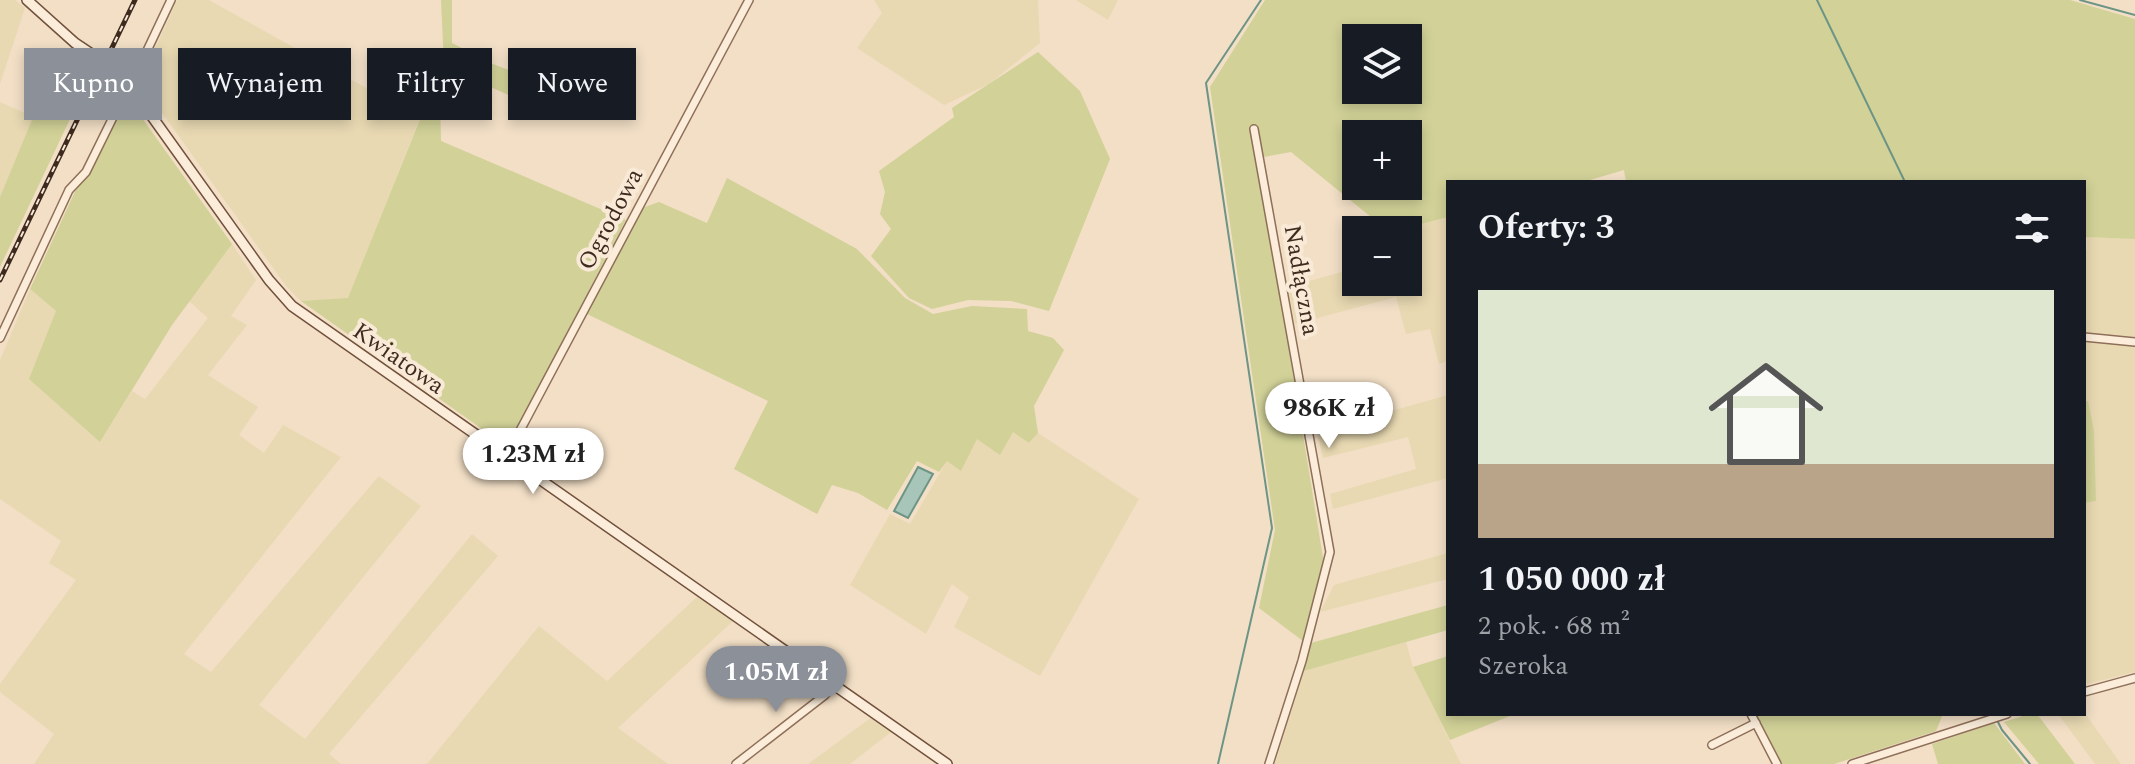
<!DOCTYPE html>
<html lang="pl">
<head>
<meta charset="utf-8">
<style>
	:root { --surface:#171b24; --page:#20242c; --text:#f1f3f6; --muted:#9ea1a6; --accent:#8c9099 }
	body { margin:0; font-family:Spectral,serif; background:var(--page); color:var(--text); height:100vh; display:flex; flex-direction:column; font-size:30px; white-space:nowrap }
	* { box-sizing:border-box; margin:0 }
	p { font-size:26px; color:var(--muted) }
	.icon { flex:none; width:44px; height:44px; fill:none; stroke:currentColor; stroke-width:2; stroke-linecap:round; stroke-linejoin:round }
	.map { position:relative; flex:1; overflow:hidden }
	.sheet { position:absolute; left:1446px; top:180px; width:640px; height:536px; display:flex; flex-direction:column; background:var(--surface); border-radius:0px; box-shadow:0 4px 12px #0003 }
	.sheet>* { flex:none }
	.guide { position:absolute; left:24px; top:48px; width:760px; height:72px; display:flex; gap:16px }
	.controls { position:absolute; left:1342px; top:24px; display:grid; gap:16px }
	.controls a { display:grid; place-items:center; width:80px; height:80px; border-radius:0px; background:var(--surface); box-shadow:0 4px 12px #0003; font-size:40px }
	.price { position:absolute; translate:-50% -68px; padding:0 18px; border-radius:28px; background:#fff; color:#222; font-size:26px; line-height:52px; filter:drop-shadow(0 2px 4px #0008) }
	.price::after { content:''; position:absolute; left:50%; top:48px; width:24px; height:18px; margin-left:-12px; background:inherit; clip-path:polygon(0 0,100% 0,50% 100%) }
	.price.selected { background:var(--accent); color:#fff }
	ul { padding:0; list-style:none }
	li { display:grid; align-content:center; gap:16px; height:424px; padding:0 32px }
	li span { display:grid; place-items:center; height:248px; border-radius:0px; color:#555 }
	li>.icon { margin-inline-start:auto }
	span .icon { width:144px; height:144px; fill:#fffc; stroke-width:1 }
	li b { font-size:34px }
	h2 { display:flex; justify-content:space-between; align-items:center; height:96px; padding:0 32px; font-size:34px }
	.pill { padding:0 28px; border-radius:0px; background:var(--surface); box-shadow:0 4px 12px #0003; font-size:28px; line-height:72px }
	.pill.selected { background:var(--accent); color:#fff }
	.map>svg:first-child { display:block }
	.farmland { fill:#e8d9b2 }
	.green { fill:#d1d198; fill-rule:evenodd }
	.water { fill:#a7c5b9; stroke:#6d9586; stroke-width:2 }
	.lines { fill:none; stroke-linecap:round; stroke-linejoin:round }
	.stream { stroke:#6d9586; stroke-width:2 }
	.street-casing { stroke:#8f6f59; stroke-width:10 }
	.secondary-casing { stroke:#71503c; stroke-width:12 }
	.street { stroke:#fbedda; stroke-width:7 }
	.secondary { stroke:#fbedda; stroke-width:9 }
	.rail-casing { stroke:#3e2a1e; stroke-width:5 }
	.rail { stroke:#f8ead6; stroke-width:2; stroke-dasharray:6; stroke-linecap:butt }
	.labels { text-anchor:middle; stroke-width:8; stroke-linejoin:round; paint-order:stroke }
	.street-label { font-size:24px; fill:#3e2a1e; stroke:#f8ead6 }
</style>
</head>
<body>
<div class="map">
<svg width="2135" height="764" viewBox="0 0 2135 764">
	<rect width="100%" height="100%" fill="#f2dfc6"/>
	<path class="farmland" d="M 0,0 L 15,0 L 25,8 L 0,84 Z
		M 177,0 L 209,0 L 420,118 L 348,299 L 301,301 L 286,286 L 140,82 Z
		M 874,0 L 1038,0 L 1040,43 L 989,84 L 944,105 L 857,48 L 882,13 Z
		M 1076,0 L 1118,0 L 1108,20 Z
		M 0,102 L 34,117 L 0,197 Z
		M 1448,217 L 1448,361 L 1439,364 L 1430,329 L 1406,334 L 1396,297 L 1295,324 L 1288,287 L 1356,268 L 1356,282 L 1408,282 L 1408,230 L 1398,230 Z
		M 2087,237 L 2135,239 L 2135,339 L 2084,334 L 2084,250 L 2087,250 Z
		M 232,244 L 256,280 L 231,316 L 247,325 L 208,375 L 258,407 L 239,435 L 264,453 L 283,425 L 341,457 L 184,654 L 211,672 L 379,476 L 421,506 L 259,705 L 305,739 L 472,534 L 498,556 L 329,754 L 341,764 L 34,764 L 54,734 L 0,692 L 0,684 L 76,580 L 49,563 L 61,541 L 0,499 L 0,360 L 30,289 L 56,311 L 100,442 L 132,391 L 145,399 L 208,318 L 189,301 Z
		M 2084,341 L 2135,346 L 2135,672 L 2087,684 L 2084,666 L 2084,503 L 2096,501 L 2087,401 L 2084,402 Z
		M 1448,395 L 1448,478 L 1333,509 L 1330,494 L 1416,469 L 1408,437 L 1323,458 L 1317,432 Z
		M 1013,431 L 1029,443 L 1038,433 L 1139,499 L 1040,676 L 954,627 L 969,597 L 952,584 L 926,634 L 850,585 L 890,514 L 910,524 L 947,461 L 977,439 Z
		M 1448,553 L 1448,579 L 1320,612 L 1334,585 Z
		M 698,596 L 733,621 L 618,728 L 668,764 L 427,764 L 539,626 L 607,681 Z
		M 1406,642 L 1413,667 L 1461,764 L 1275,764 L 1304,671 Z
		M 2084,712 L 2121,764 L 2095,764 L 2058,714 Z
		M 872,717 L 891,732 L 850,764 L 808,764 Z"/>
	<path class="green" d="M 441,0 L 452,0 L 452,43 L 493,64 L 537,81 L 526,103 L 444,66 Z
		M 1265,0 L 2070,0 L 2135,19 L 2135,239 L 2084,237 L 2084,182 L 1626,182 L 1624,170 L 1583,182 L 1448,182 L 1448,217 L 1398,230 L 1387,230 L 1291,152 L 1258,158 L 1324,564 L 1303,641 L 1259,608 L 1275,530 L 1210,87 ZM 1356,38 L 1408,38 L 1408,90 L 1356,90 ZM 1356,134 L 1408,134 L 1408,186 L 1356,186 Z
		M 76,50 L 96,64 L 0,267 L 0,197 L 59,55 Z
		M 1038,52 L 1080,91 L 1110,159 L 1049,311 L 1011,301 L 968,300 L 932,309 L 909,298 L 871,256 L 891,229 L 880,214 L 885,192 L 879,171 L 954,117 L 952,108 Z
		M 122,90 L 232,244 L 172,325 L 100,442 L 29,379 L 56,311 L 30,289 Z
		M 431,92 L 440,97 L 441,141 L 626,220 L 528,407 L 509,448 L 301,301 L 348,298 Z
		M 727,178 L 857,249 L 905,298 L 933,314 L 972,306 L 1027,309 L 1028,331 L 1053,338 L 1064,350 L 1034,406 L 1038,433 L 1029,443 L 1013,432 L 1000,455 L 977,439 L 961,471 L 947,461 L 939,472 L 917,461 L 887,510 L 858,493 L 832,485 L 817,514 L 734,469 L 768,401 L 587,314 L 642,208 L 659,202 L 707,223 Z
		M 2088,401 L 2094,431 L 2096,501 L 2084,503 L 2084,402 Z
		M 1448,605 L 1448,630 L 1304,671 L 1311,643 Z
		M 1448,656 L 1448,714 L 1515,714 L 1450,740 L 1413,667 Z
		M 1756,714 L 1943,714 L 1936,731 L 1834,764 L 1782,764 Z
		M 2029,714 L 2037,714 L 2075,764 L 2039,764 L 2004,722 Z
		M 1994,723 L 2025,764 L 1938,764 L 1932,744 Z"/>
	<path class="water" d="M 918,467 L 933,474 L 908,518 L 894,511 Z"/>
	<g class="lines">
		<path class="stream" d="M 1817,0 L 1905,182
			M 2080,0 L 2135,15
			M 1997,720 L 2002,730 L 2030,764
			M 1218,764 L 1272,528 L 1206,83 L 1261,0"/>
		<g class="street-casing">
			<path id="street" d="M 128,83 L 136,74 L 171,0
				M 1254,129 L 1330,552 L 1302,661 L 1269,764
				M 2084,337 L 2135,342
				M 0,338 L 69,190 L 86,172 L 121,101 L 133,90
				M 506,457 L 749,0
				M 2084,692 L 2135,678
				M 1751,714 L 1777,764
				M 1712,745 L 1756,723
				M 736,764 L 825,695 L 834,685
				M 1852,764 L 2007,714"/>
		</g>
		<g class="secondary-casing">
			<path id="secondary" d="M 27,0 L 75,43 L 114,69 L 128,83 L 269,280 L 292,306 L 947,764"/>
		</g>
		<use href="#street" class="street"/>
		<use href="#secondary" class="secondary"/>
		<g class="rail-casing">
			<path id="rail" d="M 0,280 L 135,0"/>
		</g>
		<use href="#rail" class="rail"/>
	</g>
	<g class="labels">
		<g class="street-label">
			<text transform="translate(610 219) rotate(-62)" y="8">Ogrodowa</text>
			<text transform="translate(1302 280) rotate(80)" y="8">Nadłączna</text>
			<text transform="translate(399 358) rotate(35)" y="8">Kwiatowa</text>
		</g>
	</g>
</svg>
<div class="controls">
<a><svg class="icon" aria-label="layers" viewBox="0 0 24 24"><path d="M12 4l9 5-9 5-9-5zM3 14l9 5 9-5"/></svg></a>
<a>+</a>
<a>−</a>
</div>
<b class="price" style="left:1329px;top:450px">986K zł</b>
<b class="price" style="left:533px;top:496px">1.23M zł</b>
<b class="price selected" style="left:776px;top:714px">1.05M zł</b>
<div class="guide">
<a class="pill selected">Kupno</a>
<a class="pill">Wynajem</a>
<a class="pill">Filtry</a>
<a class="pill">Nowe</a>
</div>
<section class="sheet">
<h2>Oferty: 3<svg class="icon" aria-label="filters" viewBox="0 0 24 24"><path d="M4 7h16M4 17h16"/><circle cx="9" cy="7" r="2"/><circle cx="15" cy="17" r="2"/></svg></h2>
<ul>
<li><span style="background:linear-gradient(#dfe7d0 70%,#b9a48a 0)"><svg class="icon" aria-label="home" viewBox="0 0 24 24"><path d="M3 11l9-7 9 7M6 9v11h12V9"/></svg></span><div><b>1 050 000 zł</b><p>2 pok. · 68 m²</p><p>Szeroka</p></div></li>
</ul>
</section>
</div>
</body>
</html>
